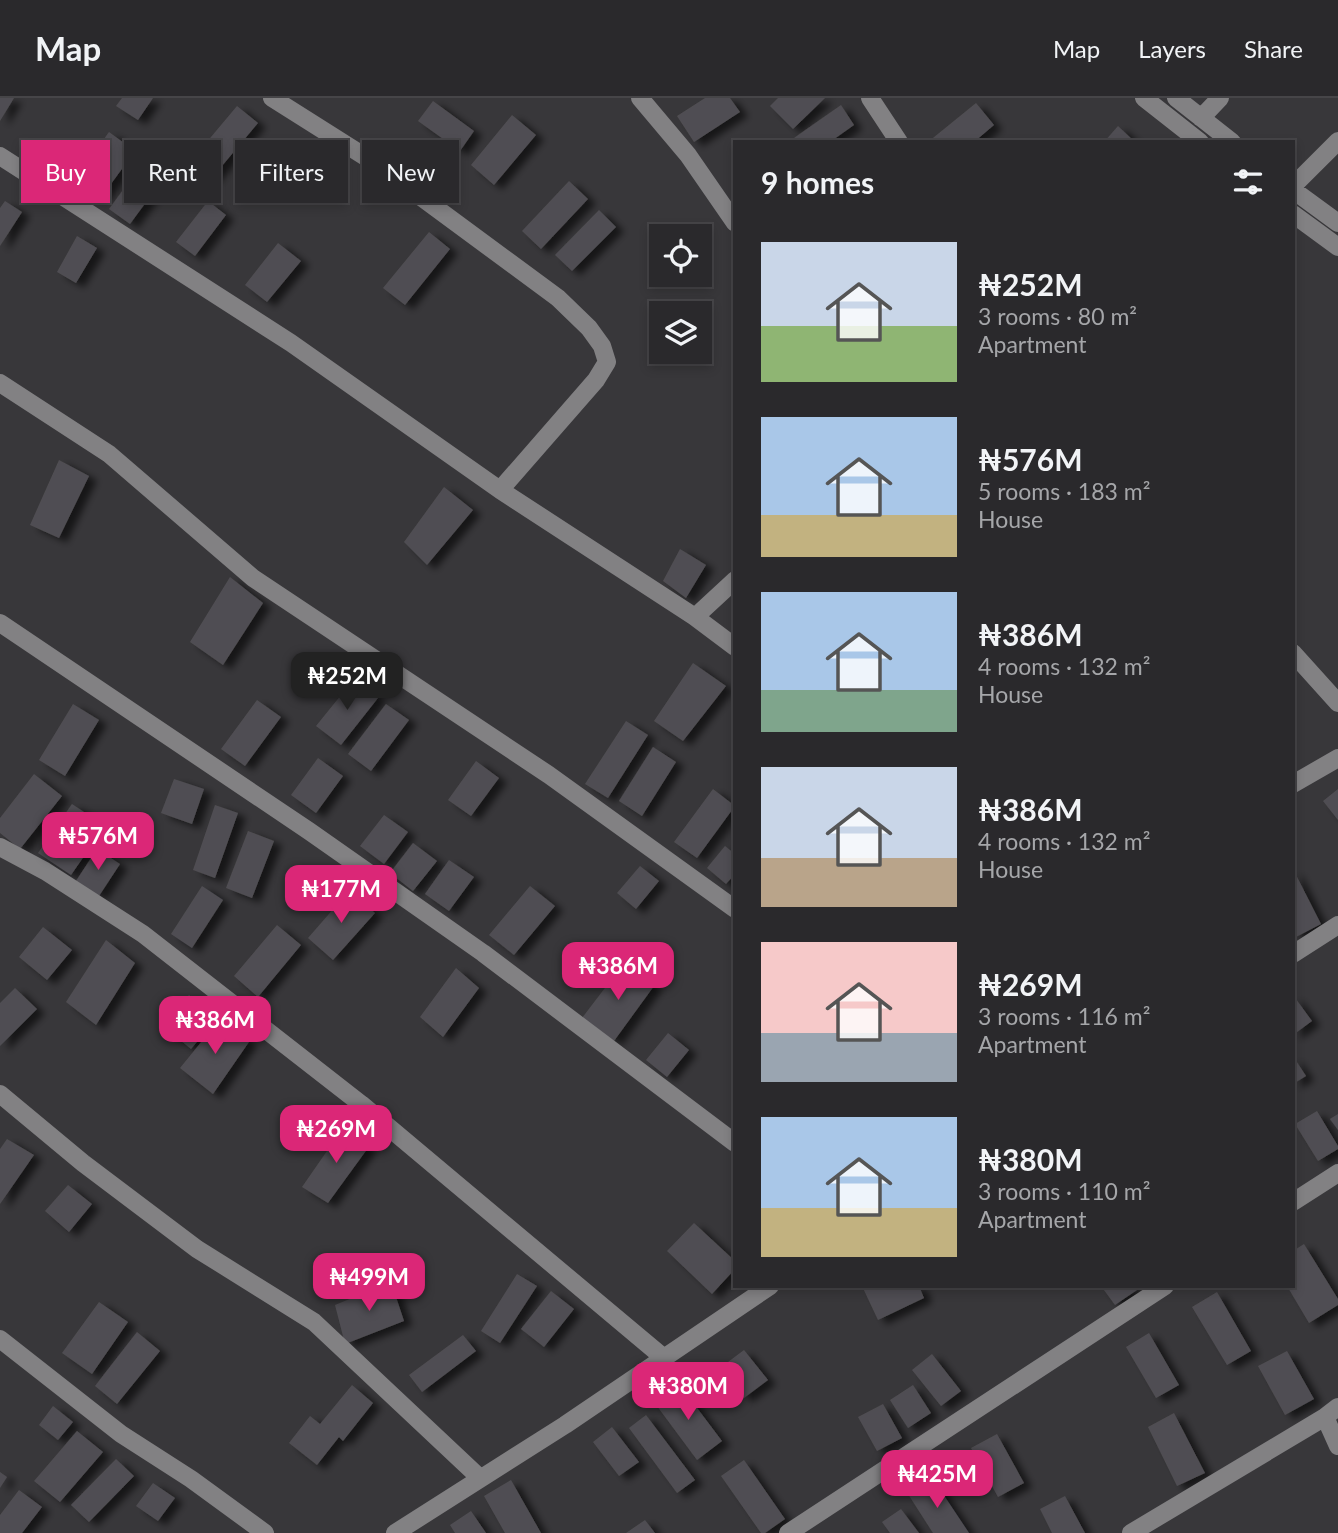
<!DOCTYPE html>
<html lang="en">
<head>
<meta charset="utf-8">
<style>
	:root { --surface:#2a292c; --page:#323134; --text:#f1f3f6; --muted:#a5a6a9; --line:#464548; --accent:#db2777 }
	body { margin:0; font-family:Lato,sans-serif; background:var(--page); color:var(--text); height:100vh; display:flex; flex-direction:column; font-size:26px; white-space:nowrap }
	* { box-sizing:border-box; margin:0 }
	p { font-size:23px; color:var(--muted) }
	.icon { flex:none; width:38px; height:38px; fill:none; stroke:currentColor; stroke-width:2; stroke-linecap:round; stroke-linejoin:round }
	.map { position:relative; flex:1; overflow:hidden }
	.side { position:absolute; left:733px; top:42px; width:562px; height:1148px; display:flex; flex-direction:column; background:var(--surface); border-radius:0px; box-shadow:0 4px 10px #0003,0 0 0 2px var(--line) }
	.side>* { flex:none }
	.hud { position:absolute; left:21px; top:42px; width:607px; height:63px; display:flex; gap:14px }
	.tools { position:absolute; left:649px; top:126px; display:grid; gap:14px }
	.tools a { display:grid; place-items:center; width:63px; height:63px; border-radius:0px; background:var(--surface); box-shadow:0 4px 10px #0003,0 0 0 2px var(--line); font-size:35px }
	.price { position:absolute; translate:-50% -60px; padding:0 16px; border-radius:14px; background:var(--accent); color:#fff; font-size:23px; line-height:46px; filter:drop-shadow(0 2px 4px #0008) }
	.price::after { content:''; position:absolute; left:50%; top:42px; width:21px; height:16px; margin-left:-10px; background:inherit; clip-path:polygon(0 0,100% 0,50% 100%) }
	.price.selected { background:#222; color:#fff }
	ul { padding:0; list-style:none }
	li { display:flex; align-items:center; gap:21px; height:175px; padding:0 28px }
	li span { display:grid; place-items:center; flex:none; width:196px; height:140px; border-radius:0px; color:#555 }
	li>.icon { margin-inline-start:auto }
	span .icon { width:84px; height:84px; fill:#fffc; stroke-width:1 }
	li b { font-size:30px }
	h2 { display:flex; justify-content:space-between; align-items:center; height:84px; padding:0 28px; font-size:30px }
	.tag { padding:0 24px; border-radius:0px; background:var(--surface); box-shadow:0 4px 10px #0003,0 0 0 2px var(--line); font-size:24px; line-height:63px }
	.tag.selected { background:var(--accent); color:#fff }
	header { display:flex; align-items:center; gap:42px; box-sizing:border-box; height:98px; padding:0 35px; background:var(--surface); border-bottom:2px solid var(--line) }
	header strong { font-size:33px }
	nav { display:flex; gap:38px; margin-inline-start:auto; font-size:24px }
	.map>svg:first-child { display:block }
	.building { fill:#504e52; filter:url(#shadow) }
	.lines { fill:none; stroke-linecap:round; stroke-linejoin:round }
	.minor { stroke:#828183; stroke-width:18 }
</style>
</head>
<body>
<header>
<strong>Map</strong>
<nav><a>Map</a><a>Layers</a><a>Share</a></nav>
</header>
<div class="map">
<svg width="1338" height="1435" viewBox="0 0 1338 1435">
	<defs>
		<filter id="shadow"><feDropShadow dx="8" dy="4.5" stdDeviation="3.5" flood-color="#0009"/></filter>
	</defs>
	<rect width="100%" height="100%" fill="#38373a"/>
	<path class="building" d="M 0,0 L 14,0 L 0,23 Z
		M 122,0 L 153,0 L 138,22 L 116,8 Z
		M 705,0 L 730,0 L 740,14 L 694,44 L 677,18 Z
		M 778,0 L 825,0 L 793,31 L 770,8 Z
		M 433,3 L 474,33 L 460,53 L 418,23 Z
		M 976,5 L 994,27 L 974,44 L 928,44 Z
		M 841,7 L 854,27 L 830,44 L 796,44 L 794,40 Z
		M 237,8 L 258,25 L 211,81 L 190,64 Z
		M 512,17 L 536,37 L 494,87 L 471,67 Z
		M 1118,28 L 1135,44 L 1104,44 Z
		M 109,34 L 135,53 L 100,101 L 74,82 Z
		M 153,51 L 174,66 L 130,126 L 109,111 Z
		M 569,83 L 588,101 L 541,151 L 522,133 Z
		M 5,103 L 22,114 L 0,148 L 0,110 Z
		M 208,103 L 226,117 L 195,158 L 176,144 Z
		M 599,112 L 616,129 L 572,173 L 555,157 Z
		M 429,134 L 450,151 L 405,207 L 383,190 Z
		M 77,138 L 97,150 L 76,185 L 57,174 Z
		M 278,145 L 301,163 L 267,204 L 245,187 Z
		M 59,362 L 89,378 L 59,440 L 30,427 Z
		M 444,389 L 473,412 L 427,467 L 404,444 Z
		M 680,451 L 706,467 L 686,500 L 663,483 Z
		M 230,479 L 263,505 L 223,567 L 190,544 Z
		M 693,565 L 726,588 L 683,643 L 654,623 Z
		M 354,581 L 378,600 L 341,647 L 316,628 Z
		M 257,602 L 281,619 L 245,668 L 221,651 Z
		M 73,606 L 99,622 L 65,678 L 39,662 Z
		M 386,606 L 409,622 L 371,673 L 348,656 Z
		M 626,623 L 648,637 L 608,700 L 585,686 Z
		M 653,649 L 676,664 L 642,718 L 619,703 Z
		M 318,660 L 343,678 L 316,715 L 291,697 Z
		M 476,663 L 499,680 L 471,718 L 448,702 Z
		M 34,676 L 62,698 L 20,751 L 0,735 L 0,720 Z
		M 174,681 L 204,691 L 192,726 L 161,715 Z
		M 713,691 L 735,708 L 697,760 L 674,744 Z
		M 1338,691 L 1338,722 L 1323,703 Z
		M 72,706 L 105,728 L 71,777 L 38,755 Z
		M 215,707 L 238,715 L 215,780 L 193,772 Z
		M 384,717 L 408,734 L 384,766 L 360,748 Z
		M 248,733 L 274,743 L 252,800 L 226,790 Z
		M 413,745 L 437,763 L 413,793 L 390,775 Z
		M 725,748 L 735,756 L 735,776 L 726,786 L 707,770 Z
		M 97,751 L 120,766 L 99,798 L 76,783 Z
		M 449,762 L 474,779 L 449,813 L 425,796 Z
		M 640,768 L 659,783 L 636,811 L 617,795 Z
		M 1293,771 L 1321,826 L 1296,839 L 1293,832 Z
		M 202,788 L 223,802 L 192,850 L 171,836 Z
		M 530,788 L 555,808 L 514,857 L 489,837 Z
		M 349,793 L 375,815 L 333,862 L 308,840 Z
		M 277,827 L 301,847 L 258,899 L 234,878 Z
		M 43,829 L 72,852 L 47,882 L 19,859 Z
		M 106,842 L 135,865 L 96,927 L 66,904 Z
		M 624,865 L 654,888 L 614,943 L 582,920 Z
		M 456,870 L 479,890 L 443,939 L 420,919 Z
		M 15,890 L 37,911 L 0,948 L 0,905 Z
		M 189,897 L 217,920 L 191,951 L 163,928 Z
		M 1293,897 L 1312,923 L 1293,937 Z
		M 220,921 L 249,944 L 213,996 L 180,970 Z
		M 668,935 L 689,952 L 667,979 L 646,962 Z
		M 1293,958 L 1306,978 L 1293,986 Z
		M 1317,1013 L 1338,1048 L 1338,1051 L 1318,1063 L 1295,1026 Z
		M 1338,1016 L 1338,1032 L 1330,1021 Z
		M 345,1027 L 368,1050 L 328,1105 L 302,1089 Z
		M 7,1041 L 34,1057 L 0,1106 L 0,1051 Z
		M 68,1087 L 92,1106 L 69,1134 L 45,1113 Z
		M 694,1125 L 735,1163 L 735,1171 L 712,1196 L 667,1153 Z
		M 1304,1146 L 1338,1201 L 1338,1207 L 1309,1225 L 1287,1188 L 1293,1188 L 1293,1153 Z
		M 517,1176 L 537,1188 L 500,1245 L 481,1233 Z
		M 391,1184 L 404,1223 L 345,1246 L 335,1207 Z
		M 862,1188 L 919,1188 L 924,1200 L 878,1222 Z
		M 1101,1188 L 1135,1188 L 1137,1192 L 1115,1207 Z
		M 551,1193 L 574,1211 L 544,1249 L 521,1231 Z
		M 1217,1194 L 1251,1253 L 1227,1267 L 1192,1209 Z
		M 99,1204 L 128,1224 L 92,1276 L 62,1255 Z
		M 137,1234 L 160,1253 L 117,1306 L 95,1288 Z
		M 1149,1235 L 1179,1287 L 1156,1300 L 1126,1249 Z
		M 463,1237 L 476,1253 L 422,1294 L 409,1277 Z
		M 744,1252 L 768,1282 L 744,1300 L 720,1270 Z
		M 1287,1253 L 1314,1301 L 1285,1317 L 1258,1268 Z
		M 932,1256 L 961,1293 L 941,1308 L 912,1272 Z
		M 679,1286 L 722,1343 L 697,1362 L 654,1304 Z
		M 352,1287 L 373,1305 L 343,1343 L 339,1339 L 317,1367 L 289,1345 L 310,1318 L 320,1326 Z
		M 913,1287 L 931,1315 L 908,1330 L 890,1302 Z
		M 883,1306 L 902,1340 L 877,1353 L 858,1319 Z
		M 53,1308 L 73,1324 L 58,1342 L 39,1327 Z
		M 1174,1315 L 1205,1375 L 1177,1388 L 1148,1329 Z
		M 646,1317 L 695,1382 L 677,1395 L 629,1330 Z
		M 612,1329 L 639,1364 L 619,1378 L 593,1344 Z
		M 77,1333 L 103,1354 L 60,1404 L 34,1383 Z
		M 997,1336 L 1024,1385 L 998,1399 L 971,1350 Z
		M 116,1361 L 134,1378 L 89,1424 L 71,1407 Z
		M 744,1362 L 785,1421 L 765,1435 L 761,1435 L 721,1378 Z
		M 0,1374 L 7,1379 L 0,1390 Z
		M 933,1381 L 969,1435 L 933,1435 L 908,1396 Z
		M 511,1382 L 541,1435 L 505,1435 L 484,1398 Z
		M 153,1385 L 175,1400 L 158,1423 L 136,1408 Z
		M 19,1392 L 42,1409 L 22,1435 L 0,1435 L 0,1417 Z
		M 1065,1398 L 1085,1435 L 1052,1435 L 1040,1411 Z
		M 901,1411 L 919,1435 L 890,1435 L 882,1424 Z
		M 471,1413 L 486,1435 L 455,1435 L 450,1427 Z
		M 645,1422 L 655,1435 L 626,1435 Z"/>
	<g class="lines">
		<path class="minor" d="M 272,0 L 375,65 L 558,200 L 589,230 L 602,248 L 607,264 L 596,282 L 500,392
			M 640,0 L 688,57 L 735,125
			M 870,0 L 899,44
			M 1144,0 L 1200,44
			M 1176,0 L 1232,44
			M 1201,20 L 1220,0
			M 0,58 L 291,245 L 500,392 L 695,519 L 735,549
			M 1293,88 L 1338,43
			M 1293,92 L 1338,125
			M 1293,116 L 1338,149
			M 0,285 L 109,356 L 253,480 L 549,677 L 735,811
			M 695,519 L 735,482
			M 0,525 L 309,733 L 483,855 L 735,1045
			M 1293,555 L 1338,605
			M 1293,686 L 1338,660
			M 0,749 L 45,773 L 143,836 L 361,1006 L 664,1260
			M 1293,856 L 1338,827
			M 0,996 L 83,1065 L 197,1151 L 314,1224 L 480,1380
			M 1293,1104 L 1338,1075
			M 0,1241 L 121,1336 L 191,1381 L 265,1435
			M 1325,1319 L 1338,1348
			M 395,1435 L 565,1327 L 770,1188
			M 788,1435 L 1165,1188
			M 1131,1435 L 1325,1319 L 1338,1309"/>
	</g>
</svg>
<div class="tools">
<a><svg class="icon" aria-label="locate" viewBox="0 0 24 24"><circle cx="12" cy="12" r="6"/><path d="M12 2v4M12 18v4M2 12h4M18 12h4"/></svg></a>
<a><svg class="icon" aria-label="layers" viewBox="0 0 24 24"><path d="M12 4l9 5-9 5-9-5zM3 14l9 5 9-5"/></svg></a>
</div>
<b class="price selected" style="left:347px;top:614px">₦252M</b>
<b class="price" style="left:98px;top:774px">₦576M</b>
<b class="price" style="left:341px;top:827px">₦177M</b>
<b class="price" style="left:618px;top:904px">₦386M</b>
<b class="price" style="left:215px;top:958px">₦386M</b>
<b class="price" style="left:336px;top:1067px">₦269M</b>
<b class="price" style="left:369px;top:1215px">₦499M</b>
<b class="price" style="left:688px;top:1324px">₦380M</b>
<b class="price" style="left:937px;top:1412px">₦425M</b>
<div class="hud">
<a class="tag selected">Buy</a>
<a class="tag">Rent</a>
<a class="tag">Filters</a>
<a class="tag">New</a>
</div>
<section class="side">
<h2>9 homes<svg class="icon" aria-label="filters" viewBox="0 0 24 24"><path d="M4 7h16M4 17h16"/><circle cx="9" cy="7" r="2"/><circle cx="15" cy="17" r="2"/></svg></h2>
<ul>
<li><span style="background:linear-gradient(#c9d6e8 60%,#8fb573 0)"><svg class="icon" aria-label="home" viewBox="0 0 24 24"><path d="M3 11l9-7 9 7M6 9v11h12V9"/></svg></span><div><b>₦252M</b><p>3 rooms · 80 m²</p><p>Apartment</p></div></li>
<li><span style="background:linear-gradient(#a9c7e8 70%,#c2b280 0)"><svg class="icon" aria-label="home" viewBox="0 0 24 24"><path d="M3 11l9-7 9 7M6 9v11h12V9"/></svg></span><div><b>₦576M</b><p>5 rooms · 183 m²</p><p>House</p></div></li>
<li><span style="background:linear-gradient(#a9c7e8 70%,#7fa58c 0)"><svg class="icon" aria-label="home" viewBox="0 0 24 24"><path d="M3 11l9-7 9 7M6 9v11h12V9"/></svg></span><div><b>₦386M</b><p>4 rooms · 132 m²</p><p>House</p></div></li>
<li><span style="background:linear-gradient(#c9d6e8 65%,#b9a48a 0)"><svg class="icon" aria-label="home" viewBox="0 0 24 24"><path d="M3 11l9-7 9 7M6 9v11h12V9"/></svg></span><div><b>₦386M</b><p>4 rooms · 132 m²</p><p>House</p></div></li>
<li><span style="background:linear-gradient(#f6c9c9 65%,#9aa5b1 0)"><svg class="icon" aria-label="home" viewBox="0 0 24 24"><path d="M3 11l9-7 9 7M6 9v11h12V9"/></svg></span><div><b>₦269M</b><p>3 rooms · 116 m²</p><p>Apartment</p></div></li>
<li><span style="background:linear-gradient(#a9c7e8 65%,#c2b280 0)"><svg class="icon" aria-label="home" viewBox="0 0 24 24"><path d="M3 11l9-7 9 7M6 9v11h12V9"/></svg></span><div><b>₦380M</b><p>3 rooms · 110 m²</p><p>Apartment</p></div></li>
</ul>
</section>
</div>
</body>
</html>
